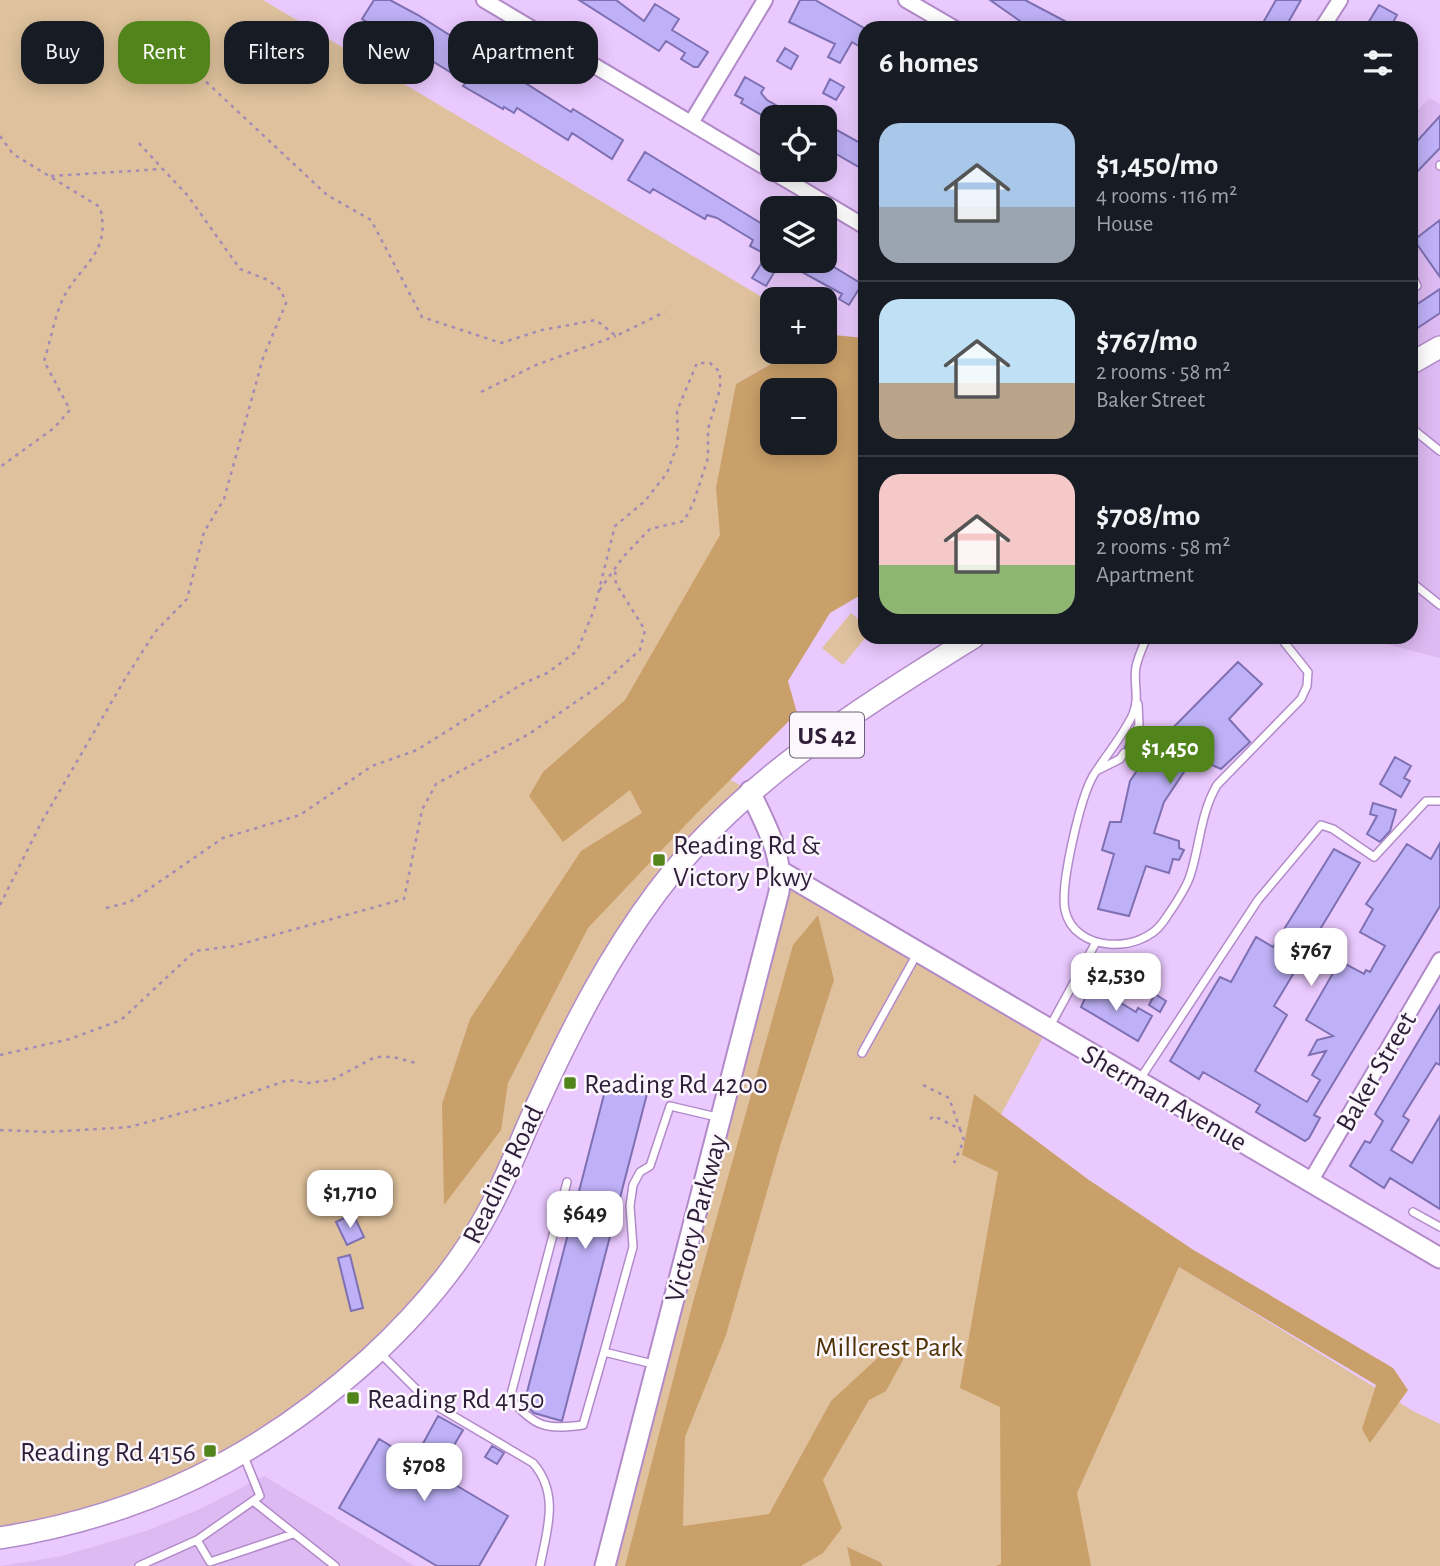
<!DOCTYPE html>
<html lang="en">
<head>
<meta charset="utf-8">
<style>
	:root { --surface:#171b24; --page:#242831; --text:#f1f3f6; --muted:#9ea1a6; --line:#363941; --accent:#51851b }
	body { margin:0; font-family:"Alegreya Sans",sans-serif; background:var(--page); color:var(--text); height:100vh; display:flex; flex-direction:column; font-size:26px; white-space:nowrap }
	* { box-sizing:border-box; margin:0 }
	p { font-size:23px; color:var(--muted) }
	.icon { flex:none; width:38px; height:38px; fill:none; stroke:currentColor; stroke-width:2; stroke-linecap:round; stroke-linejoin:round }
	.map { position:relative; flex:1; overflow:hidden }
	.drawer { position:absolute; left:858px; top:21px; width:560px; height:623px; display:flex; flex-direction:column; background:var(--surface); border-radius:21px; box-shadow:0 4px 18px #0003 }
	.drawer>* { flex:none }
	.hud { position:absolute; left:21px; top:21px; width:665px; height:63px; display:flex; gap:14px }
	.tools { position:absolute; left:760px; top:105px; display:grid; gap:14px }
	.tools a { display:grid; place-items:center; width:77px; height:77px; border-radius:14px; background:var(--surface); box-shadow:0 4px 18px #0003; font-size:35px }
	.price { position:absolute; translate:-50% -60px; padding:0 16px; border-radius:14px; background:#fff; color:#222; font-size:23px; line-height:46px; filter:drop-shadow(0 2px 4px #0008) }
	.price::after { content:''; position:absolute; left:50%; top:42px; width:21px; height:16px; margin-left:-10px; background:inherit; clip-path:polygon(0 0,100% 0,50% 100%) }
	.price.current { background:var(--accent); color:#fff }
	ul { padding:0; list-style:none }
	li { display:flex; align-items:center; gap:21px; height:175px; padding:0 21px }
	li+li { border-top:2px solid var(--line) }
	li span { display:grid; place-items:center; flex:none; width:196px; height:140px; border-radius:21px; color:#555 }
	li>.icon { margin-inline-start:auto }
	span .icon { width:84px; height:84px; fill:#fffc; stroke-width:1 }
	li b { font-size:30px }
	h2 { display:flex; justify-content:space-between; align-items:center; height:84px; padding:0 21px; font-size:30px }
	.pill { padding:0 24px; border-radius:21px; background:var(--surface); box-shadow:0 4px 18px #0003; font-size:24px; line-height:63px }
	.pill.current { background:var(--accent); color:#fff }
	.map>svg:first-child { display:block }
	.built { fill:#debaf3 }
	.green { fill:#dfc29d }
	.forest { fill:#caa06a; fill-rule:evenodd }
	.building { fill:#beb1f7; stroke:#7e70b2; stroke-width:2 }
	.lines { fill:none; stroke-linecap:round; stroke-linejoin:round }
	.lane-casing { stroke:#b28ac9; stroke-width:10 }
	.street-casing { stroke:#b28ac9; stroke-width:18 }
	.secondary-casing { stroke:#b28ac9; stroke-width:23 }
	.primary-casing { stroke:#b28ac9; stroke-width:24 }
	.path { stroke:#a58ab5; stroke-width:2.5; stroke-dasharray:3.5 5; stroke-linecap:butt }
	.lane { stroke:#fff; stroke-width:7 }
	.street { stroke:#fff; stroke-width:14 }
	.secondary { stroke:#fff; stroke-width:19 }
	.primary { stroke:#fff; stroke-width:21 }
	.poi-dot { fill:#51851b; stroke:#fbf7fd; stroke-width:2.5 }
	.labels { text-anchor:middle; stroke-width:5; stroke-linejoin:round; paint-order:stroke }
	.shield { fill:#fbf7fd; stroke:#6c5f73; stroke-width:2 }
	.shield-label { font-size:26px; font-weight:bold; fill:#2f1e38 }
	.poi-label { font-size:28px; fill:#2f1e38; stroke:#fbf7fd; text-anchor:start }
	.street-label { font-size:28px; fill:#2f1e38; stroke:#fbf7fd }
	.park-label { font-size:28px; fill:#4e3203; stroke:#fbf7fd }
</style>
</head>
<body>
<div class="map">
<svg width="1440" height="1566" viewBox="0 0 1440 1566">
	<rect width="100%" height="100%" fill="#eac9fe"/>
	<path class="built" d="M 1429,98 L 1440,104 L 1440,658 L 1358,637 L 1410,637 L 1410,119 Z
		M 264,1476 L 415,1566 L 1,1566 L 62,1556 L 146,1531 L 200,1509 Z"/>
	<path class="green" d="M 0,0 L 263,0 L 772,303 L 772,352 L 792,352 L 736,384 L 751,571 L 675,748 L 750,791 L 660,889 L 512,1164 L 396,1334 L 227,1464 L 0,1538 Z
		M 851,613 L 864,624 L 866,637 L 843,665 L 822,648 Z
		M 782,872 L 1048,1028 L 984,1146 L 1413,1411 L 1440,1424 L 1440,1566 L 605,1566 Z"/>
	<path class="forest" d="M 824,334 L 864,338 L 861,566 L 864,571 L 864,593 L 830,613 L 788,681 L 797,713 L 695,815 L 588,928 L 508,1083 L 501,1130 L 444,1205 L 442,1104 L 470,1019 L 581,851 L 642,813 L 630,790 L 563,842 L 529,796 L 543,772 L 625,700 L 720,535 L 716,488 L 736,384 L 792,352 L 824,352 ZM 772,390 L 824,390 L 824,443 L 772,443 Z
		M 818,915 L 834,980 L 780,1146 L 726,1335 L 685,1437 L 683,1526 L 769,1514 L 831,1401 L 883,1353 L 904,1358 L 886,1391 L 869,1400 L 823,1480 L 842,1528 L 823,1553 L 801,1566 L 625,1566 L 693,1302 L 793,945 Z
		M 974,1094 L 1089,1180 L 1192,1249 L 1393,1368 L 1408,1390 L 1370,1443 L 1362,1429 L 1376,1385 L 1179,1267 L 1077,1493 L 1091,1566 L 996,1566 L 1001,1564 L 1000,1407 L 960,1388 L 998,1172 L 962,1155 Z
		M 847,1547 L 880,1562 L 883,1566 L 851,1566 Z"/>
	<path class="building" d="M 374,0 L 390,0 L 418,15 L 571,112 L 573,109 L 623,140 L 612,159 L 572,133 L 568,140 L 517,108 L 514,113 L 504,107 L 503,109 L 463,86 L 466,82 L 424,56 L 423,59 L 405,49 L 411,37 L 392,26 L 374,56 L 364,50 L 370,41 L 365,38 L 373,26 L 362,19 Z
		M 579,0 L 616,0 L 644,21 L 655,4 L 679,19 L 672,30 L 708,52 L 698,67 L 694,67 L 681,59 L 685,53 L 666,41 L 659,51 Z
		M 800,0 L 815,0 L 864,28 L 864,49 L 852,42 L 840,63 L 828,57 L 835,44 L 789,22 Z
		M 990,0 L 1025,0 L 1078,28 L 1030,28 Z
		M 1276,0 L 1301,0 L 1285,28 L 1260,28 Z
		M 1379,5 L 1397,15 L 1390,28 L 1365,28 Z
		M 785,48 L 798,56 L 791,69 L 777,61 Z
		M 745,77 L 764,88 L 761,93 L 767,100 L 797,117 L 765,117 L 741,103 L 743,99 L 735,95 Z
		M 830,79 L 844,87 L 836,100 L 823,93 Z
		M 1440,116 L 1440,148 L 1410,179 L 1410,149 Z
		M 824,123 L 864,145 L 864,170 L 824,147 Z
		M 645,152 L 772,230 L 772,261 L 781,261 L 766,286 L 752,278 L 767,255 L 750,246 L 753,240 L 717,218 L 707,215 L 705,219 L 653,189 L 650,193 L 628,180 Z
		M 1440,220 L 1440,277 L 1414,240 Z
		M 782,261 L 824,261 L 862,284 L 849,305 L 839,299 L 842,294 Z
		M 1440,289 L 1440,313 L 1410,333 L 1410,309 Z
		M 1238,662 L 1262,684 L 1229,719 L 1250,742 L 1221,769 L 1194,757 L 1164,802 L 1154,833 L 1179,841 L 1179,848 L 1184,850 L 1179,860 L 1173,859 L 1169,873 L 1146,866 L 1129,916 L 1098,909 L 1114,854 L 1102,850 L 1110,822 L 1121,822 L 1130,781 L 1143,762 L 1129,756 L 1129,750 L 1125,747 L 1127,743 L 1132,746 L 1137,743 L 1150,751 Z
		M 1395,757 L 1411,766 L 1404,778 L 1410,781 L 1401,797 L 1380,784 Z
		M 1373,803 L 1396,810 L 1390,831 L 1380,842 L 1367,834 L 1377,816 L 1370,814 Z
		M 1440,843 L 1440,906 L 1314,1115 L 1320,1118 L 1309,1138 L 1305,1141 L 1256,1112 L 1260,1105 L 1203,1072 L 1199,1079 L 1170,1061 L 1220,977 L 1231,982 L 1256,937 L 1273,947 L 1334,849 L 1360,863 L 1274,1006 L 1287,1015 L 1255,1071 L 1307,1102 L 1320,1080 L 1312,1075 L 1326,1051 L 1309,1055 L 1317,1040 L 1333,1036 L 1306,1020 L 1340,961 L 1364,974 L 1366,970 L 1370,972 L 1385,946 L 1360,932 L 1373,909 L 1366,904 L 1407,844 L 1431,859 Z
		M 1096,958 L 1109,966 L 1102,977 L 1090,970 Z
		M 1091,985 L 1136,1012 L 1138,1008 L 1152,1016 L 1138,1041 L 1081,1007 Z
		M 1155,994 L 1166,1001 L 1160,1012 L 1149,1005 Z
		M 1440,1005 L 1440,1065 L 1436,1063 L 1403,1116 L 1409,1120 L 1391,1150 L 1412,1163 L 1440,1116 L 1440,1209 L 1390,1178 L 1384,1188 L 1350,1166 L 1365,1141 L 1370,1143 L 1383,1121 L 1375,1114 Z
		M 607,1083 L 647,1094 L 562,1421 L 534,1413 L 524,1404 Z
		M 353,1214 L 364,1237 L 347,1245 L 336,1222 Z
		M 350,1255 L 363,1308 L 351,1311 L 338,1258 Z
		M 438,1416 L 463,1430 L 437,1474 L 508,1516 L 479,1566 L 437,1566 L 339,1508 L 379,1439 L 414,1460 Z
		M 492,1446 L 504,1453 L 497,1464 L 485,1457 Z"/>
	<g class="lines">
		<g class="lane-casing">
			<path id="lane" d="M 1440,165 L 1440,166
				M 1410,272 L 1417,286
				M 1410,427 L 1440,451
				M 1410,581 L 1440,605
				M 1147,637 C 1143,646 1138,657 1136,667 C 1133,683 1140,697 1133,714 C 1123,736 1106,755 1093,776 C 1080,799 1060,885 1065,910 C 1074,953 1141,954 1163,922 C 1172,909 1185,891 1190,876 C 1200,846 1200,814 1217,785 L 1301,699 L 1307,686 L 1308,672 L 1280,637
				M 1132,740 L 1139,725 L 1138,704
				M 1098,770 L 1120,759 L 1124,753
				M 1049,1028 L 1095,944
				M 862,1053 L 918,952
				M 1140,1079 L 1258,900 L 1321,825 L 1333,829 L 1374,857 L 1426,801 L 1440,801
				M 567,1182 L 510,1398 C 534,1427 546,1430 583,1425 L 604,1352
				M 1413,1212 L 1440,1227
				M 381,1354 L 428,1401 L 533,1463 C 560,1494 547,1530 540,1566
				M 657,1365 L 604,1352 L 633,1247 L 630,1206 L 633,1185 L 640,1172 L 650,1166 L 670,1106 L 721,1118
				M 253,1501 L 335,1566
				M 197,1540 L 210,1562 L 293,1534
				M 139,1566 L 197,1540 L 260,1496 L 243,1454"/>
		</g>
		<g class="street-casing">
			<path id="street" d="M 484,0 L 864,226
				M 906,0 L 954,28
				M 1322,28 L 1340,0
				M 691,123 L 765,0
				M 1310,1182 L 1440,960"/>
		</g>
		<g class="secondary-casing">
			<path id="secondary" d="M 782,872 L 1440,1258
				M 605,1566 L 779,892 C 784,854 765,825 750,791"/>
		</g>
		<g class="primary-casing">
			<path id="primary" d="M 1410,364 L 1440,347
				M 0,1538 C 144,1515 260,1457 368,1360 C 416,1316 459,1267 489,1210 C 509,1173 523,1134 541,1096 C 574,1024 610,955 657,892 C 740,782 859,709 974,637"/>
		</g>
		<path class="path" d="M 169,47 L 327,195 L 371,220 L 422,317 L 501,343 L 542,330 L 596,320 L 616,336 L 665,312
			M 0,136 L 13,154 L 100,207 C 111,252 84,262 66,293 C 55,312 51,340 44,361 L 70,410 L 54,428 L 0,467
			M 51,176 L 162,169
			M 481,392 L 536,365 L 616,336
			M 0,905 L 41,823 L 125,679 L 155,632 L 187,599 L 204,532 L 224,499 L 263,358 L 286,303 L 281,290 L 268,280 L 240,269 L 188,196 L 136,140
			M 106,908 L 130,902 L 223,838 L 300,815 L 372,766 L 417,750 L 522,684 L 547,673 L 577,651 L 594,610 L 615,526 L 645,501 L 667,473 L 678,443 L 677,411 L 697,363 L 710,363 L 720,372 L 720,389 L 708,429 L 708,458 L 693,504 L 684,521 L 650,529 L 623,557 L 599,591
			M 0,1055 L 70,1039 L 121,1020 L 195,951 L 234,946 L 404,899 L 422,810 L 436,784 L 529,734 L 602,684 L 640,650 L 645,630 L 616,584 L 615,568
			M 923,1085 L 949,1098 L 960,1129
			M 930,1119 L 934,1116 L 960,1129 L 964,1140 L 954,1163
			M 0,1130 L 48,1132 L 129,1127 L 224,1102 L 288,1080 L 308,1083 L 332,1080 L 375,1057 L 393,1057 L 416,1063"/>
		<use href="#lane" class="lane"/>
		<use href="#street" class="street"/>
		<use href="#secondary" class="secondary"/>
		<use href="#primary" class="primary"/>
	</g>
	<g class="poi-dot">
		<rect x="652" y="853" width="14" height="14" rx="3.5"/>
		<rect x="563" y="1076" width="14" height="14" rx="3.5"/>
		<rect x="346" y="1391" width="14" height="14" rx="3.5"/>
		<rect x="203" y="1444" width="14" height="14" rx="3.5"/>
	</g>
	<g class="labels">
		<rect class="shield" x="790" y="712.5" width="74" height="45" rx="5"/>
		<g class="shield-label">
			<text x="827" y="744">US 42</text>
		</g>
		<g class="poi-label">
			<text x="673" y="854">Reading Rd &amp;<tspan x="673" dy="32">Victory Pkwy</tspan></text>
			<text x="584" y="1093">Reading Rd 4200</text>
			<text x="367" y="1408">Reading Rd 4150</text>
			<text x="196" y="1461" text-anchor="end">Reading Rd 4156</text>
		</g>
		<g class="street-label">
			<text transform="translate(1375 1071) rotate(-60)" y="10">Baker Street</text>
			<text transform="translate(1165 1097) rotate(30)" y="10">Sherman Avenue</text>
			<text transform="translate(502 1174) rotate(-64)" y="10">Reading Road</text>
			<text transform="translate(695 1218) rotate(-75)" y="10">Victory Parkway</text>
		</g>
		<g class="park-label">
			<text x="889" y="1356">Millcrest Park</text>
		</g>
	</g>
</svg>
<div class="tools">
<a><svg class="icon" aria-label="locate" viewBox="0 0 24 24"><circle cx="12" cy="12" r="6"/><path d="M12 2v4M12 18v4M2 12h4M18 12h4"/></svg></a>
<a><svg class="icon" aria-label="layers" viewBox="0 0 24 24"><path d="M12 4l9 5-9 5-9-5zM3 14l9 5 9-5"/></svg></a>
<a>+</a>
<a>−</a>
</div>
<b class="price current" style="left:1170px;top:786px">$1,450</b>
<b class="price" style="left:1311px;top:988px">$767</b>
<b class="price" style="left:1116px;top:1013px">$2,530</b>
<b class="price" style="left:350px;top:1230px">$1,710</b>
<b class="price" style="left:585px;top:1251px">$649</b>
<b class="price" style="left:424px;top:1503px">$708</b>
<div class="hud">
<a class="pill">Buy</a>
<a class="pill current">Rent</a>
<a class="pill">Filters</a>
<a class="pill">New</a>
<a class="pill">Apartment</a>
</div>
<section class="drawer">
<h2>6 homes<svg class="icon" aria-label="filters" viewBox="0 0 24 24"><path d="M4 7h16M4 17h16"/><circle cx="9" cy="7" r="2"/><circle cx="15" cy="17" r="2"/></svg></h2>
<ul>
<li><span style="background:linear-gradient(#a9c7e8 60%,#9aa5b1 0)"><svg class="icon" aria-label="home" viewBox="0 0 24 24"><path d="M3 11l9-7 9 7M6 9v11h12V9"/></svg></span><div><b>$1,450/mo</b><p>4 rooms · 116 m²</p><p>House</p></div></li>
<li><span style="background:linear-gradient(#bfe0f5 60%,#b9a48a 0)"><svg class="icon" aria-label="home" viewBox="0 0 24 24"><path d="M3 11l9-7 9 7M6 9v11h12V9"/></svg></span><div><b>$767/mo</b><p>2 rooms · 58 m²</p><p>Baker Street</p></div></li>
<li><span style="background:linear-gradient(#f6c9c9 65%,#8fb573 0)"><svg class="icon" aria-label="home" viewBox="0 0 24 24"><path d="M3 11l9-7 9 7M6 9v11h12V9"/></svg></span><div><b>$708/mo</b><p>2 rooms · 58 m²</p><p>Apartment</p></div></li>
</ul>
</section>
</div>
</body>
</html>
